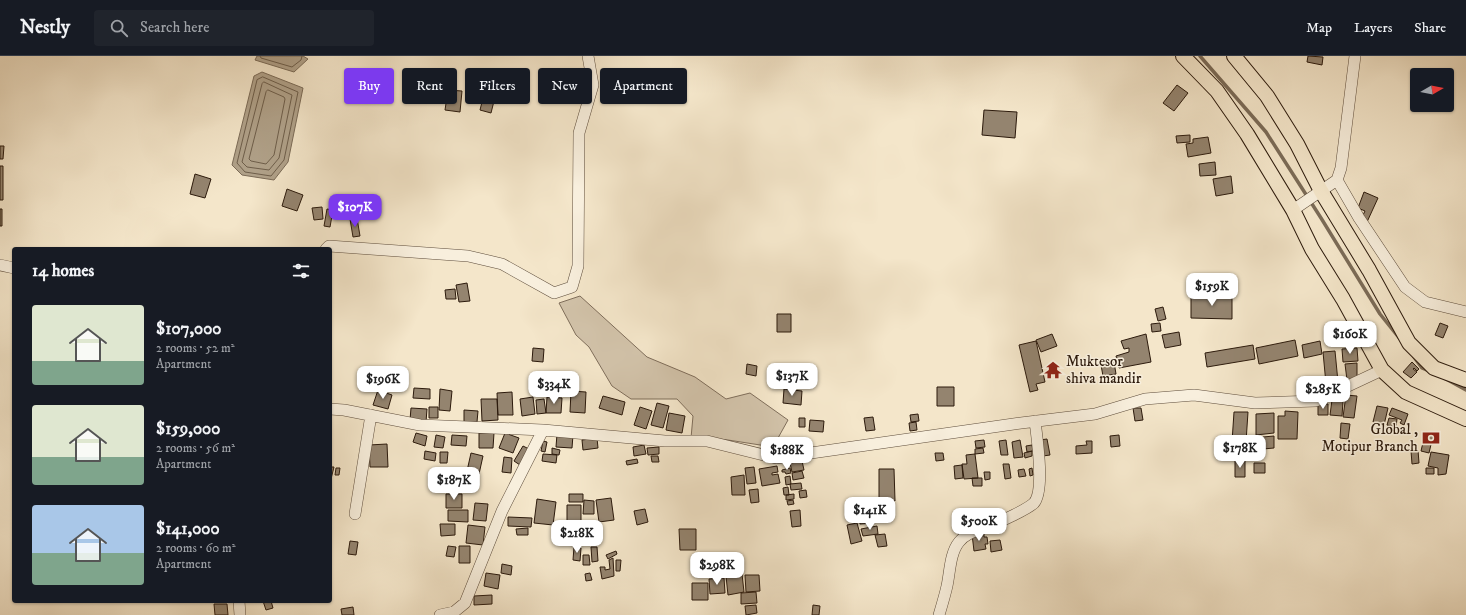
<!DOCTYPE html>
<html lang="en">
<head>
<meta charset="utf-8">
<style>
	:root { --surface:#171b24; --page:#20242c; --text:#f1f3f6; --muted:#9ea1a6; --line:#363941; --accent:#7c3aed }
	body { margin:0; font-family:"IM FELL DW Pica",serif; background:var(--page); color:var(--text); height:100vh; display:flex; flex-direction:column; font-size:15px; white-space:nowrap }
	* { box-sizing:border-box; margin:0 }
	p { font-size:13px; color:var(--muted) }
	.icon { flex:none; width:22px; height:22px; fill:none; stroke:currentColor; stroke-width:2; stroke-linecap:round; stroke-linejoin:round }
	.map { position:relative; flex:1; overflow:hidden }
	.side { position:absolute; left:12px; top:191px; width:320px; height:356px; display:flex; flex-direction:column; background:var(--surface); border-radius:4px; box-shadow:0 1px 3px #0004 }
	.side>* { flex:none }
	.banner { position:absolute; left:344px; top:12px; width:380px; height:36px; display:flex; gap:8px }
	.needle { width:26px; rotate:81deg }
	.fabs { position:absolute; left:1410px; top:12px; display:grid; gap:8px }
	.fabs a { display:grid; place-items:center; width:44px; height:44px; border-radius:4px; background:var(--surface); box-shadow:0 1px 3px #0004; font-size:20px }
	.price { position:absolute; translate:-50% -34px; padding:0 9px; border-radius:8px; background:#fff; color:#222; font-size:13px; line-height:26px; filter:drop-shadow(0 1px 2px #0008) }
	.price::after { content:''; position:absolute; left:50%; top:24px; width:12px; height:9px; margin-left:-6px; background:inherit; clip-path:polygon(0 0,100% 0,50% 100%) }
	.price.on { background:var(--accent); color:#fff }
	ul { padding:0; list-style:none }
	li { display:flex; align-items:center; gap:12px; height:100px; padding:0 20px }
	li span { display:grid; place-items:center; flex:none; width:112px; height:80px; border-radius:4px; color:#555 }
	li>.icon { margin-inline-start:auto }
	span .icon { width:48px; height:48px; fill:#fffc; stroke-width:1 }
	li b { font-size:17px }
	h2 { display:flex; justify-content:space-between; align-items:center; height:48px; padding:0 20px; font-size:17px }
	.pill { padding:0 14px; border-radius:4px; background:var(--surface); box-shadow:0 1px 3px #0004; font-size:14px; line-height:36px }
	.pill.on { background:var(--accent); color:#fff }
	header { display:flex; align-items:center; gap:24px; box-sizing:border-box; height:56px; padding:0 20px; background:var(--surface); border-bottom:1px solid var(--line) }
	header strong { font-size:19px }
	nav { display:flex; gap:22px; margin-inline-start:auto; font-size:14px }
	.search { width:280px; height:36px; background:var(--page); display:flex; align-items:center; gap:10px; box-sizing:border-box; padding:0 14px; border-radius:4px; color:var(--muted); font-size:15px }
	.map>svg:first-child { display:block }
	.green { fill:#d2c3aa; stroke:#7f6e5b }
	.water { fill:#b0a189; stroke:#7b6b57 }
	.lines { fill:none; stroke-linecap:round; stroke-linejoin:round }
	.shore { stroke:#6e5e4a; stroke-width:1 }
	.stream { stroke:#7b6b57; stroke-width:3.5 }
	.building { fill:#94846f; stroke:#2c1a0c }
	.minor-casing { stroke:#5e4d3c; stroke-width:12 }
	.major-casing { stroke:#2c1a0c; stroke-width:16 }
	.minor { stroke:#f8efdd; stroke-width:11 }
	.major { stroke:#f4e6ca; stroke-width:14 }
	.labels { text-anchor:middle; stroke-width:3; stroke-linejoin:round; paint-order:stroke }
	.poi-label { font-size:15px; fill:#2c1a0c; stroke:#f8efdd; text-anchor:start }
</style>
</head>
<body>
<header>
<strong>Nestly</strong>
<div class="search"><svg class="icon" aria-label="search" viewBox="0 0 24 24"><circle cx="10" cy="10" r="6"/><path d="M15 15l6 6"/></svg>Search here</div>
<nav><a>Map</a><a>Layers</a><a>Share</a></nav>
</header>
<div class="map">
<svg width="1466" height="559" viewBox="0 0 1466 559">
	<rect width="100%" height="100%" fill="#f4e6ca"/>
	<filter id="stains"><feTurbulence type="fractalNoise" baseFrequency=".005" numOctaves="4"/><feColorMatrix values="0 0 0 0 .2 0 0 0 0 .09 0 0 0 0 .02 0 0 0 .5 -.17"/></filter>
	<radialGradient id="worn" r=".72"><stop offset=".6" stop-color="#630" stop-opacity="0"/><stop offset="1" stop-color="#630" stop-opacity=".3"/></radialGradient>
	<path class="green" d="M 580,240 L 647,301 L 695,321 L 726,343 L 750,337 L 788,364 L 773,391 L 728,384 L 691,382 L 693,360 L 677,343 L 631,343 L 612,330 L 589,291 L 576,279 L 559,247 Z"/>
	<path class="water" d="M 257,0 L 303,0 L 308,3 L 294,16 L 255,4 Z
		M 262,16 L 303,32 L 288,106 L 274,124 L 242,119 L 232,109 L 254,20 Z"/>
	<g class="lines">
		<path class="shore" d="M 260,0 L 261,2 L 292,11 L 301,4 L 302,0
			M 263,21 L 298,36 L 284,104 L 271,120 L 245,116 L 237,107 L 257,24 Z
			M 264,26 L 292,39 L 279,102 L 269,114 L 247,111 L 242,106 L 262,28 Z
			M 268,34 L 284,41 L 285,43 L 274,99 L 266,108 L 251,105 L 249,103 L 266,36 Z"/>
		<path class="stream" d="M 1200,0 L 1266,76 L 1321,162 L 1380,258 L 1400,283
			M 1414,301 L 1422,312 L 1429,315
			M 1446,323 L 1466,334"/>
	</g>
	<path class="building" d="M 1308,0 L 1323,1 L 1322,9 L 1307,6 Z
		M 1177,29 L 1188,37 L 1174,55 L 1163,47 Z
		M 448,34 L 462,35 L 460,56 L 445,54 Z
		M 483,42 L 494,45 L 491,57 L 480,54 Z
		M 984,54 L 1017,56 L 1015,82 L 982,79 Z
		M 1190,79 L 1190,86 L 1177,87 L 1176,80 Z
		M 1208,81 L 1211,97 L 1188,101 L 1186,88 L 1193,87 L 1193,83 Z
		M 0,90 L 4,90 L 3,103 L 0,103 Z
		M 1215,106 L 1216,119 L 1200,120 L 1199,108 Z
		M 0,110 L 3,110 L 3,144 L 0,144 Z
		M 195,118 L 211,123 L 205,142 L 190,138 Z
		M 1231,120 L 1233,137 L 1216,140 L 1213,123 Z
		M 287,133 L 303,139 L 297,155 L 282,150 Z
		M 1364,136 L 1378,142 L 1367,166 L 1361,163 L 1365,155 L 1358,152 Z
		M 322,151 L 323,163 L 314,164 L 312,152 Z
		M 0,153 L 2,153 L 2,170 L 0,170 Z
		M 327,153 L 333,154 L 330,171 L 324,170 Z
		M 357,162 L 360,180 L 353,181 L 350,163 Z
		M 467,227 L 470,245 L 459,246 L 456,229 Z
		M 455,233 L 456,243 L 446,243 L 445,234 Z
		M 1191,239 L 1232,240 L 1232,263 L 1191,262 Z
		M 1163,251 L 1166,263 L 1158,265 L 1155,253 Z
		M 777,258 L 791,258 L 791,276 L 777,276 Z
		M 1160,267 L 1161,275 L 1152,276 L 1151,268 Z
		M 1440,267 L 1448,270 L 1443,282 L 1435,279 Z
		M 1349,275 L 1352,290 L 1345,291 L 1342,276 Z
		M 1179,276 L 1181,289 L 1165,292 L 1162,279 Z
		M 1052,278 L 1057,290 L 1041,296 L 1036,284 Z
		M 1146,278 L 1151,306 L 1119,312 L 1116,300 L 1129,296 L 1129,292 L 1124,293 L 1121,285 Z
		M 1295,284 L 1298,300 L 1259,308 L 1256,292 Z
		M 1036,285 L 1045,326 L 1036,328 L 1038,334 L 1030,336 L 1019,289 Z
		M 1320,285 L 1322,298 L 1304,302 L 1302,289 Z
		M 1253,289 L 1255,303 L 1207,311 L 1205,297 Z
		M 533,292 L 544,293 L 543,306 L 532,305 Z
		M 1357,292 L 1358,305 L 1343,306 L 1342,293 Z
		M 1335,295 L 1338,326 L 1326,328 L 1323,296 Z
		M 1114,306 L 1116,318 L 1103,320 L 1101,309 Z
		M 1412,306 L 1419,313 L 1417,315 L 1414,312 L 1413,313 L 1417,316 L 1411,322 L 1403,316 Z
		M 1357,307 L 1357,322 L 1347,324 L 1345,308 Z
		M 747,308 L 757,310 L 756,320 L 746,318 Z
		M 937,331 L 954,331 L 954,350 L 937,350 Z
		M 414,332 L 430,333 L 430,343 L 413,342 Z
		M 440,333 L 452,335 L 450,355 L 439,354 Z
		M 784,333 L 802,335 L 801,349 L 783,347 Z
		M 378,334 L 392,339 L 388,353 L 373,349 Z
		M 571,335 L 586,336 L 585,357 L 570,356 Z
		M 512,336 L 513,359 L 498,359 L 497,337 Z
		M 1346,339 L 1357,340 L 1354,362 L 1343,361 Z
		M 603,340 L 625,346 L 622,359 L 599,352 Z
		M 533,341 L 535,358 L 522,360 L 520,343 Z
		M 547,341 L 562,342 L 561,357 L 546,357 Z
		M 481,343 L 497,343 L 498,364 L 482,365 Z
		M 544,343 L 546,357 L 537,358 L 536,344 Z
		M 1332,344 L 1343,345 L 1342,360 L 1330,359 Z
		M 657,347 L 669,350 L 663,372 L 651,369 Z
		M 1318,348 L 1328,348 L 1328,359 L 1318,359 Z
		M 1377,350 L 1388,352 L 1384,369 L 1373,366 Z
		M 429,351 L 438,351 L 438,362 L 429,362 Z
		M 640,351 L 652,355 L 646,373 L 634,369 Z
		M 411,352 L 427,353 L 426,366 L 410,364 Z
		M 1133,352 L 1141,352 L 1143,364 L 1135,365 Z
		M 1392,352 L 1408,358 L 1404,369 L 1400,367 L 1402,364 L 1389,359 Z
		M 464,354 L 478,355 L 477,366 L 464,366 Z
		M 1285,355 L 1298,356 L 1297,383 L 1278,383 L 1278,360 L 1285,360 Z
		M 1234,356 L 1248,356 L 1246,386 L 1232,386 Z
		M 669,357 L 685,360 L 682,377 L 666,374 Z
		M 1274,357 L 1274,377 L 1256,379 L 1256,358 Z
		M 918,358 L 919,365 L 911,366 L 910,359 Z
		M 873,361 L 875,374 L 866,375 L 864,362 Z
		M 799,362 L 805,362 L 805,371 L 799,371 Z
		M 1389,362 L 1397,363 L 1396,371 L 1387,369 Z
		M 810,364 L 824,365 L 823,376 L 809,375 Z
		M 916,366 L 917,374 L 910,375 L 909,367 Z
		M 1341,367 L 1350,368 L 1348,383 L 1340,382 Z
		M 416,377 L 427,380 L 425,390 L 413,386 Z
		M 479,377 L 494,377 L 493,392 L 479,392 Z
		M 505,377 L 519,382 L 513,397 L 499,392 Z
		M 557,378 L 573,379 L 572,392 L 556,391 Z
		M 1425,378 L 1433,380 L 1429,397 L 1421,395 Z
		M 436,379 L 445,381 L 443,392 L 434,391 Z
		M 452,379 L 467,380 L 466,390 L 451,389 Z
		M 1119,379 L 1120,390 L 1111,391 L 1110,380 Z
		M 1274,380 L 1274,392 L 1263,393 L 1263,381 Z
		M 597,382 L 598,392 L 583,394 L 582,384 Z
		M 1047,383 L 1050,399 L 1043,400 L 1040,384 Z
		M 984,384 L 985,391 L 976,392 L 975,385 Z
		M 1006,384 L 1008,399 L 1001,399 L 999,385 Z
		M 1020,384 L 1023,401 L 1014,402 L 1012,386 Z
		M 543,385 L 547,386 L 545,396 L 541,395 Z
		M 1086,385 L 1092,385 L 1092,397 L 1076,398 L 1076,390 L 1087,389 Z
		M 387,388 L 388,411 L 370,411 L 369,389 Z
		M 644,389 L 646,398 L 634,400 L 633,391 Z
		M 1032,389 L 1033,395 L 1027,396 L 1026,390 Z
		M 523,390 L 529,393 L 520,409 L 514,405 Z
		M 659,391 L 659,398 L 648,399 L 647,392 Z
		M 552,392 L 560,394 L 559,399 L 552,398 Z
		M 983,392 L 984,397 L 975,398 L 975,393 Z
		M 1418,394 L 1419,407 L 1412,408 L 1411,395 Z
		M 425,395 L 436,397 L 435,405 L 424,403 Z
		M 1032,395 L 1032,400 L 1025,402 L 1024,397 Z
		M 440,396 L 448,396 L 447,407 L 440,407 Z
		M 1431,396 L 1449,399 L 1446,418 L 1438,419 L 1438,412 L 1428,410 Z
		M 471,397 L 483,400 L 479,418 L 467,415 Z
		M 935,397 L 943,397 L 944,404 L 936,405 Z
		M 543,398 L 557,399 L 556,407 L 542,405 Z
		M 975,398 L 978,422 L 964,423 L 962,408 L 967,408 L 966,399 Z
		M 651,400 L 658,400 L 659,406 L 652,406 Z
		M 504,401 L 512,402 L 511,417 L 502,416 Z
		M 637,403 L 638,407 L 627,409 L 626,405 Z
		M 802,405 L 804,414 L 792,416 L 790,407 Z
		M 1235,405 L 1245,405 L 1245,421 L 1235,421 Z
		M 1254,407 L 1265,407 L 1265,417 L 1254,417 Z
		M 1003,408 L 1009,408 L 1011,422 L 1005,423 Z
		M 962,409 L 963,422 L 955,423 L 954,410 Z
		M 777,410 L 778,416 L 772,417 L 772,419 L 778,418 L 780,427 L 762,430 L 759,413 Z
		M 330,411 L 334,411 L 331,423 L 330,423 Z
		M 754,411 L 756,427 L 747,428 L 745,412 Z
		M 336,412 L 340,412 L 339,419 L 335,419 Z
		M 790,412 L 791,417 L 786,418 L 785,416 L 782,416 L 782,414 Z
		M 1032,412 L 1033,419 L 1030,420 L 1029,413 Z
		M 1426,412 L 1434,412 L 1434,418 L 1426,418 Z
		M 879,413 L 894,413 L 895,445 L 879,445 Z
		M 1024,413 L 1026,420 L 1019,421 L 1018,414 Z
		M 802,415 L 804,422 L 793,424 L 792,417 Z
		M 984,416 L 990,416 L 990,423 L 985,424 Z
		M 744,419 L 745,439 L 732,439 L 731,421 Z
		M 790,420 L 791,428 L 786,429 L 785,421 Z
		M 972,422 L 982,422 L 982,430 L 973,430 Z
		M 801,427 L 802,433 L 791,434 L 790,428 Z
		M 788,431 L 789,439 L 784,439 L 783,432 Z
		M 758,433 L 759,446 L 751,447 L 749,434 Z
		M 806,434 L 807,441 L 800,442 L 799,435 Z
		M 446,438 L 462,438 L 462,452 L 446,452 Z
		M 569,438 L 583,438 L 583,446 L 569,446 Z
		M 794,438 L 794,443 L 786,444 L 786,439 Z
		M 611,442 L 614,464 L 599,466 L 596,444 Z
		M 537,443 L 556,446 L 553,469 L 534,467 Z
		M 584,444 L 594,445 L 594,458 L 583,458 Z
		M 793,444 L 794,448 L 788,449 L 787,445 Z
		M 475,447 L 488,448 L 486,465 L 473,464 Z
		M 567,449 L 581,449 L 581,470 L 567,470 Z
		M 645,453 L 648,466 L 637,469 L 634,455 Z
		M 448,454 L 468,454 L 468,466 L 448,465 Z
		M 800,454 L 801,470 L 792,471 L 790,455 Z
		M 873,456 L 874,467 L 860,468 L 859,457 Z
		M 508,461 L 532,462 L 531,471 L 508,470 Z
		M 857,467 L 862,485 L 851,488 L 847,469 Z
		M 440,468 L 455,468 L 455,479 L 441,480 Z
		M 468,469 L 485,471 L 483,489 L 466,487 Z
		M 877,470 L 878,478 L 863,480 L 861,473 Z
		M 528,472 L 528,479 L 517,479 L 516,473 Z
		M 679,473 L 696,473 L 696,494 L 680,494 Z
		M 984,477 L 984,481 L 987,481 L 988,488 L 985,488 L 986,493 L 974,495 L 972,478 Z
		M 885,478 L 887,490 L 878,491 L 875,479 Z
		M 1000,484 L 1002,494 L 991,496 L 990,485 Z
		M 350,485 L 358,486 L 356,499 L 348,498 Z
		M 448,490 L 456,491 L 454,501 L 446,500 Z
		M 459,490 L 470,490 L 470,507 L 459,507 Z
		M 574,491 L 581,492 L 580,505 L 573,504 Z
		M 591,491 L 597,491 L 598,505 L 592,506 Z
		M 616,495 L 617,498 L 608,503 L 606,499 Z
		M 583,499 L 589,499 L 590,509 L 583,509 Z
		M 613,502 L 614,520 L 602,523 L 600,511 L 605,511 L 605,514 L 610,513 L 609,504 Z
		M 616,504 L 621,504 L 620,515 L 616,515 Z
		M 502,508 L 512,510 L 511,519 L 501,517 Z
		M 486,517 L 500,519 L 498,533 L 484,530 Z
		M 590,517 L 592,524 L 586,525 L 585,518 Z
		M 742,518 L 744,536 L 728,539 L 726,520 Z
		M 745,519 L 759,519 L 760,535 L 746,536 Z
		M 724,522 L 725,537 L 710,538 L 709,523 Z
		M 692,527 L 708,527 L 708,544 L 692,544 Z
		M 756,536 L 757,547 L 741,548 L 741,537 Z
		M 492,539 L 492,548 L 474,549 L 474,540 Z
		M 263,545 L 271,545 L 273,552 L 266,554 Z
		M 214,548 L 227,548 L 228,559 L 215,559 Z
		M 756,549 L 757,557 L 746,559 L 745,550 Z
		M 813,549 L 820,550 L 819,559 L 812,559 Z
		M 353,551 L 354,559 L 342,559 L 341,553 Z"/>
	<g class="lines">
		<g class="minor-casing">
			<path id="minor" d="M 1337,124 L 1359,162 L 1405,231 L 1425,246 L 1466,256
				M 1293,154 L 1337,124 L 1341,112 L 1355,0
				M 326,193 L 329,190 L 468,200 L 502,208 L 554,237 L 572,231 L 578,210 L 579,77 L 593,29 L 588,0
				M 0,209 L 14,212
				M 330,353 L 344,354 L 420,369 L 543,374
				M 355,458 L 371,359
				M 239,545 L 240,559
				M 440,559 L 454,556 L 465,547 L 502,455 L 543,374 L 665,385 L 707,385 L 776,402 L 1021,367 L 1095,358 L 1145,343 L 1194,339 L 1255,347 L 1316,345 L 1382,314
				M 939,559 C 942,549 945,539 947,530 C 950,516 950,497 959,486 C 967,476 980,474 991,469 C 1000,466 1028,453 1034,447 C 1045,434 1037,382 1035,365"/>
		</g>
		<g class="major-casing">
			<path id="major" d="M 1183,0 L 1217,35 L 1247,78 L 1293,154 L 1312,193 L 1343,243 L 1382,314 L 1406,336 L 1466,363
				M 1234,0 L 1267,40 L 1297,88 L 1321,135 L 1369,214 L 1409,287 L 1434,312 L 1466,324"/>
		</g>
		<use href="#minor" class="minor"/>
		<use href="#major" class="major"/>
	</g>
	<defs>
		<g id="temple-bare" transform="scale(1.38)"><path d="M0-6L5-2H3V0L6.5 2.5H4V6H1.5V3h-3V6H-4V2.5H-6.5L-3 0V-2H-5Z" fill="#8f2418" stroke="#f8efdd" stroke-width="2.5" paint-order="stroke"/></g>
		<g id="bank-bare" transform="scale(1.38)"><path d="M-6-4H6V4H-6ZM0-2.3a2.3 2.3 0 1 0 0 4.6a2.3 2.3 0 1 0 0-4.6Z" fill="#8f2418" stroke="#f8efdd" stroke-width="2.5" paint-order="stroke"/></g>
	</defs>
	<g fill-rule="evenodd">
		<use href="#temple-bare" x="1053" y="314"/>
		<use href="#bank-bare" x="1431" y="382"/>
	</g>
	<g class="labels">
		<g class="poi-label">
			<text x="1066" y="310">Muktesor<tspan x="1066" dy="17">shiva mandir</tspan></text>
			<text x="1418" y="378" text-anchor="end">Global ,<tspan x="1418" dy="17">Motipur Branch</tspan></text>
		</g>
	</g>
	<rect width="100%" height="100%" filter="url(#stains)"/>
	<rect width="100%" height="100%" fill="url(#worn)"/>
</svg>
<div class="fabs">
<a><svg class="needle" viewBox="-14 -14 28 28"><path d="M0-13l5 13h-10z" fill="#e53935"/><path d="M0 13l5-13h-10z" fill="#9ea1a6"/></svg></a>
</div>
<b class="price on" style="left:355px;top:172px">$107K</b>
<b class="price" style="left:1212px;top:251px">$159K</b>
<b class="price" style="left:1350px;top:299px">$160K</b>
<b class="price" style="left:792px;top:341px">$137K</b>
<b class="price" style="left:383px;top:344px">$196K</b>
<b class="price" style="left:554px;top:349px">$334K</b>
<b class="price" style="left:1323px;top:354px">$285K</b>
<b class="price" style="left:1240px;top:413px">$178K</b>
<b class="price" style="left:787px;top:415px">$188K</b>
<b class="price" style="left:454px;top:445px">$187K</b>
<b class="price" style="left:870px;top:475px">$141K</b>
<b class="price" style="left:979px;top:486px">$500K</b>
<b class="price" style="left:577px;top:498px">$218K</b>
<b class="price" style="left:717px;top:530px">$298K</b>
<div class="banner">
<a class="pill on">Buy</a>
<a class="pill">Rent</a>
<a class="pill">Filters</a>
<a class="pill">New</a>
<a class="pill">Apartment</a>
</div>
<section class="side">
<h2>14 homes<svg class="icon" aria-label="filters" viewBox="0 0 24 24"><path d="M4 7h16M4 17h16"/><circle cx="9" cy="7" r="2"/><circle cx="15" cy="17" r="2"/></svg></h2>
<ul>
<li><span style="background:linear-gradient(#dfe7d0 70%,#7fa58c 0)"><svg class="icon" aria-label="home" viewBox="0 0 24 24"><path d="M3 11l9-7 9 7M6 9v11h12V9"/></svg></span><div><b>$107,000</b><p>2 rooms · 52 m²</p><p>Apartment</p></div></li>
<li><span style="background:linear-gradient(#dfe7d0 65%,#7fa58c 0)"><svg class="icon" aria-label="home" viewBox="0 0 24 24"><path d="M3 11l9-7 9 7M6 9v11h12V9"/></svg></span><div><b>$159,000</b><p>2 rooms · 56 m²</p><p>Apartment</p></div></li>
<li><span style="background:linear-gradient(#a9c7e8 60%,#7fa58c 0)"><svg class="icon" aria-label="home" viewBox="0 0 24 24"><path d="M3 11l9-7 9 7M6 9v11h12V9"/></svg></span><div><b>$141,000</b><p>2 rooms · 60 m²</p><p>Apartment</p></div></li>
</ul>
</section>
</div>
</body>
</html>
